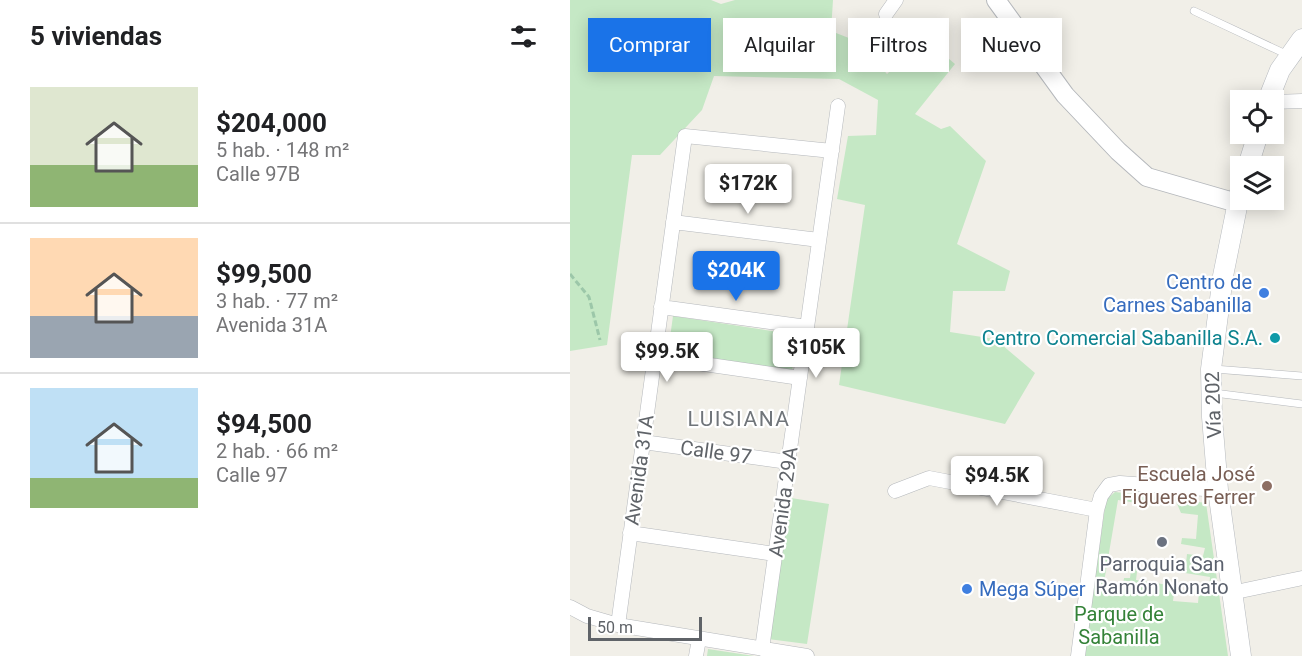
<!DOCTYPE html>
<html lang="es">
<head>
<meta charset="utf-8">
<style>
	:root { --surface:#fff; --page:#f2f2f2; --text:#202124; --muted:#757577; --line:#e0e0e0; --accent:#1a73e8 }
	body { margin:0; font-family:Roboto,sans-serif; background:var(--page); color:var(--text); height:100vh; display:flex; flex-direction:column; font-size:22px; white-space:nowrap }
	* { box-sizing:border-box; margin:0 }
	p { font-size:20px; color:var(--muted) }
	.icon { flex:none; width:33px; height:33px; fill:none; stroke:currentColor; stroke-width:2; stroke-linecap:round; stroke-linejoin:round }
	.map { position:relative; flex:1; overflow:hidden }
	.details { display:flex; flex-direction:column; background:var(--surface); width:570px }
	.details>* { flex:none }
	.hud { position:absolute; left:18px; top:18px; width:570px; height:54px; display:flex; gap:12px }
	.controls { position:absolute; left:660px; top:90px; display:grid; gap:12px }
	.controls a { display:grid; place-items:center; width:54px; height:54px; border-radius:0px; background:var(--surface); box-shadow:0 3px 15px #0003; font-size:30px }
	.scale { position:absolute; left:18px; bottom:15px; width:114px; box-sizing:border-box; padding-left:6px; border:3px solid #5f6368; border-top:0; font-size:16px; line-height:21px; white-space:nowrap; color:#5f6368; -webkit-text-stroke:4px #fff; paint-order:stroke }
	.price { position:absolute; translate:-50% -51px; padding:0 14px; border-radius:6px; background:#fff; color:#222; font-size:20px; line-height:39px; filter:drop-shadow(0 2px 3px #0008) }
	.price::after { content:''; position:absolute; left:50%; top:36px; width:18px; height:14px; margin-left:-9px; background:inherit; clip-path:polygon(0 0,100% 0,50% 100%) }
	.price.on { background:var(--accent); color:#fff }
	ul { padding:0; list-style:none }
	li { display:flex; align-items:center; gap:18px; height:150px; padding:0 30px }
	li+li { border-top:2px solid var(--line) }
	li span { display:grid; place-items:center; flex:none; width:168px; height:120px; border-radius:0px; color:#555 }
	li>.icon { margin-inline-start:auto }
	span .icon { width:72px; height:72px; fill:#fffc; stroke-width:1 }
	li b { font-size:26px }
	h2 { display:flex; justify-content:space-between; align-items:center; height:72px; padding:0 30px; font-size:26px }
	.chip { padding:0 21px; border-radius:0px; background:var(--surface); box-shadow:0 3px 15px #0003; font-size:21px; line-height:54px }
	.chip.on { background:var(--accent); color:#fff }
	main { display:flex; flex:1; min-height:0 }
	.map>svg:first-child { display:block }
	.green { fill:#c5e8c5 }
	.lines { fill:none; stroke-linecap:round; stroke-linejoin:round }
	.service-casing { stroke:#b5b8bc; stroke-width:8 }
	.minor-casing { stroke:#b5b8bc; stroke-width:15 }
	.tertiary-casing { stroke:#b5b8bc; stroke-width:20 }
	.secondary-casing { stroke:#b6babf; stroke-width:21 }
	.path { stroke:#9cc7a9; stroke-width:3; stroke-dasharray:6 3; stroke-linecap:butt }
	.service { stroke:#fff; stroke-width:7 }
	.minor { stroke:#fff; stroke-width:14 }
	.tertiary { stroke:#fff; stroke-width:18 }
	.secondary { stroke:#fff; stroke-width:20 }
	.shop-dot { fill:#3f7fe0; stroke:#fff; stroke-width:2 }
	.culture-dot { fill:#0f9aa8; stroke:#fff; stroke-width:2 }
	.education-dot { fill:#8d6e63; stroke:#fff; stroke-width:2 }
	.worship-dot { fill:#6b7280; stroke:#fff; stroke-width:2 }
	.labels { text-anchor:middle; stroke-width:4.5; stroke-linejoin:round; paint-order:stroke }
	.shop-label { font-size:20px; fill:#366cbe; stroke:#fff; text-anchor:end }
	.culture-label { font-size:20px; fill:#0d838f; stroke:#fff; text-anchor:end }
	.street-label { font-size:20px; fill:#5f6368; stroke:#fff }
	.education-label { font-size:20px; fill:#785e54; stroke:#fff; text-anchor:end }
	.worship-label { font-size:20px; fill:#5b616d; stroke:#fff }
	.park-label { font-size:20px; fill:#348238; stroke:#fff }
	.neighbourhood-label { font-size:21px; letter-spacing:1.5px; fill:#70757a; stroke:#fff }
</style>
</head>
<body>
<main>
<section class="details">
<h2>5 viviendas<svg class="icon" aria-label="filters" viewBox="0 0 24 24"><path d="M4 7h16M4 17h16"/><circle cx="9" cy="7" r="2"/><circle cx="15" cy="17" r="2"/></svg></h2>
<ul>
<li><span style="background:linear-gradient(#dfe7d0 65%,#8fb573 0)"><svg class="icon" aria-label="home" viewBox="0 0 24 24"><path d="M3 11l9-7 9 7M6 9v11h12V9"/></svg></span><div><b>$204,000</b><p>5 hab. · 148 m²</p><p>Calle 97B</p></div></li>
<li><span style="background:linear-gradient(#ffd9b3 65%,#9aa5b1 0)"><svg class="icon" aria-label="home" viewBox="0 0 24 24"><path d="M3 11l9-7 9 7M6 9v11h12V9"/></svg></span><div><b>$99,500</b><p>3 hab. · 77 m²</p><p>Avenida 31A</p></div></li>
<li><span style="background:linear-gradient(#bfe0f5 75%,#8fb573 0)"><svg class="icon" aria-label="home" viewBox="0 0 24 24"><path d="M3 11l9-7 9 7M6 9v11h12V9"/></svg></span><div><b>$94,500</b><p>2 hab. · 66 m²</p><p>Calle 97</p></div></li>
</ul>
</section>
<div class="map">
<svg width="732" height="656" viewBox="0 0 732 656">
	<rect width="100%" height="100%" fill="#f1efe8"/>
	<path class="green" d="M 0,0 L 141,0 L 151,4 L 165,0 L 263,0 L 261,31 L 289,42 L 317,74 L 337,55 L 309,35 L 319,23 L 345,30 L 385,64 L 345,114 L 371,129 L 380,126 L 416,161 L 387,244 L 440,271 L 435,291 L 383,291 L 380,332 L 425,339 L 465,373 L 435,424 L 269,385 L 295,205 L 267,199 L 278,136 L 306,135 L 308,100 L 269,79 L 144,76 L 132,110 L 90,155 L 62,155 L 37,345 L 0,351 Z
		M 103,316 L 228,335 L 222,371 L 98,352 Z
		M 545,492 L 589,497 L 579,505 L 548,500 L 534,582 L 553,586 L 554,578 L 560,578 L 562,563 L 568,564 L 566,580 L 605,586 L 603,601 L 628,603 L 629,592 L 632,592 L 633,588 L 639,587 L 640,577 L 615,573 L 617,554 L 633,556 L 635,548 L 611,544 L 612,538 L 626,539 L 628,515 L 611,513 L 605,499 L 636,503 L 658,656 L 514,656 L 536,500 Z
		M 221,498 L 259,504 L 237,644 L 198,639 Z
		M 138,649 L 184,656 L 137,656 Z"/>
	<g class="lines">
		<g class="service-casing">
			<path id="service" d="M 624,11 L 718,55
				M 644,369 L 732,376
				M 644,393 L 732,404"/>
		</g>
		<g class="minor-casing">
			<path id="minor" d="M 316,14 L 326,0
				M 704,102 L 732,101
				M 103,222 L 249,240
				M 91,307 L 237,327
				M 85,357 L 230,378
				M 73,442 L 218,462
				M 325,491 L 359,478 L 527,510
				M 60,533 L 205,554
				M 661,593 L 732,578
				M 0,607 L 17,616 L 48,625 L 237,656
				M 48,625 L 115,136 L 262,151
				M 192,649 L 268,106
				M 126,656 L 129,639
				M 508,656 L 527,510 L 531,496 L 539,485 L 550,483 L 648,490"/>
		</g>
		<g class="tertiary-casing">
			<path id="tertiary" d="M 426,0 L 495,95 L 548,151 L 577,177 L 667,203"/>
		</g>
		<g class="secondary-casing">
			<path id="secondary" d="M 698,100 L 710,70 L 732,39
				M 678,166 L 688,134
				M 670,192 L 653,276 L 641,369 L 642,417 L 648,490 L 671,656"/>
		</g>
		<path class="path" d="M 0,274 L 19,297 L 30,340"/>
		<use href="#service" class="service"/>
		<use href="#minor" class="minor"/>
		<use href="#tertiary" class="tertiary"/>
		<use href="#secondary" class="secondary"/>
	</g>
	<g class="shop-dot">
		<circle cx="694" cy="293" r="6"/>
		<circle cx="397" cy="589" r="6"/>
	</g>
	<circle class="culture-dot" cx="705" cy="338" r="6"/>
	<circle class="education-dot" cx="697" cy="486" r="6"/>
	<circle class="worship-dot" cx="592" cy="542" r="6"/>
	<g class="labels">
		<g class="shop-label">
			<text x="682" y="289">Centro de<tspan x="682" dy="23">Carnes Sabanilla</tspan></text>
			<text x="409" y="596" text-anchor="start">Mega Súper</text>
		</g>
		<g class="culture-label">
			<text x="693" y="345">Centro Comercial Sabanilla S.A.</text>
		</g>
		<g class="street-label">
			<text transform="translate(643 405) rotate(-92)" y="7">Vía 202</text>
			<text transform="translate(146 452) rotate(8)" y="7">Calle 97</text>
			<text transform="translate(69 470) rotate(-82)" y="7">Avenida 31A</text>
			<text transform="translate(213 502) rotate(-82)" y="7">Avenida 29A</text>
		</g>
		<g class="education-label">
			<text x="685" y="481">Escuela José<tspan x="685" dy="23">Figueres Ferrer</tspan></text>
		</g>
		<g class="worship-label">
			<text x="592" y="571">Parroquia San<tspan x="592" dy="23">Ramón Nonato</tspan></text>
		</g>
		<g class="park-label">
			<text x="549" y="621">Parque de<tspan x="549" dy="23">Sabanilla</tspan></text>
		</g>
		<g class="neighbourhood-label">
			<text x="169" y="426">LUISIANA</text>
		</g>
	</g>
</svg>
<div class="controls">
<a><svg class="icon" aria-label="locate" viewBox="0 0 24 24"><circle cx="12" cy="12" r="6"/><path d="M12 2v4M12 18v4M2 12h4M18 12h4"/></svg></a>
<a><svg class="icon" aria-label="layers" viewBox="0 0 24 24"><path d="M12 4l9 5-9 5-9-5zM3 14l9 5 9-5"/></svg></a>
</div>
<div class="scale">50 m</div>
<b class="price" style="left:178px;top:215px">$172K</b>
<b class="price on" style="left:166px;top:302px">$204K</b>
<b class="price" style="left:246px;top:379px">$105K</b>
<b class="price" style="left:97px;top:383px">$99.5K</b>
<b class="price" style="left:427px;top:507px">$94.5K</b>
<div class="hud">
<a class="chip on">Comprar</a>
<a class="chip">Alquilar</a>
<a class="chip">Filtros</a>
<a class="chip">Nuevo</a>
</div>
</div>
</main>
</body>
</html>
